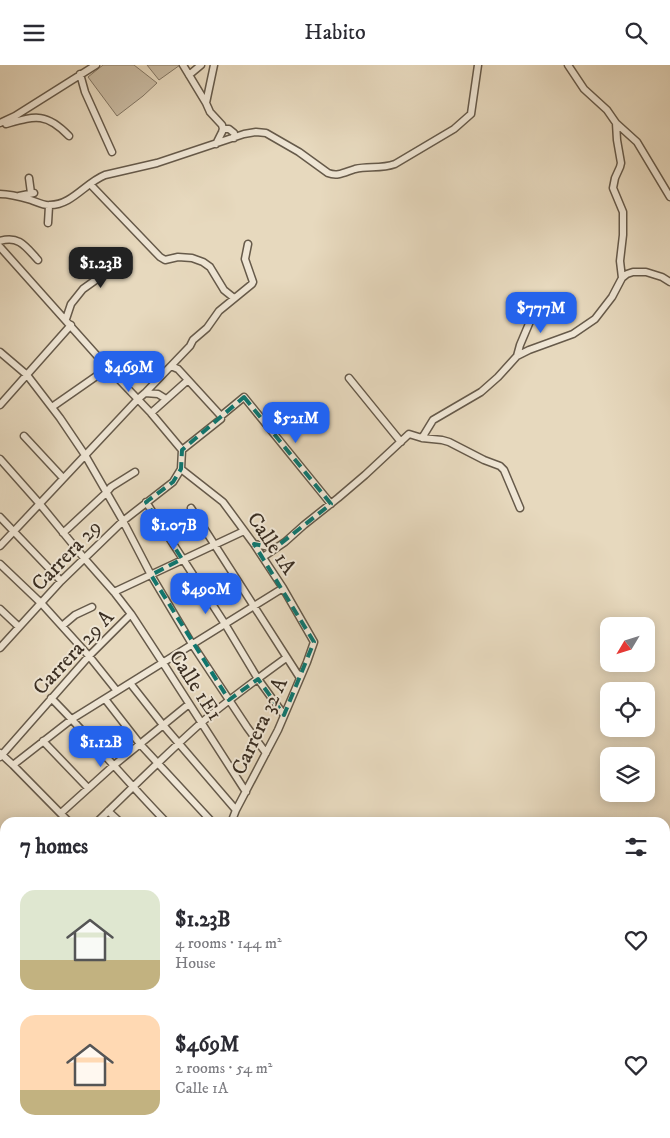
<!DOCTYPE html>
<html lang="en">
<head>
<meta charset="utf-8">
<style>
	:root { --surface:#fff; --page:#f7f7f7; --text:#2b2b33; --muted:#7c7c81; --accent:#2563eb }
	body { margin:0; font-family:"IM FELL DW Pica",serif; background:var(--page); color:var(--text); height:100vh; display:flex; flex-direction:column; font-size:19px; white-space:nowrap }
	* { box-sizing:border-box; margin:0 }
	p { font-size:16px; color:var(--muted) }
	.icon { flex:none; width:28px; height:28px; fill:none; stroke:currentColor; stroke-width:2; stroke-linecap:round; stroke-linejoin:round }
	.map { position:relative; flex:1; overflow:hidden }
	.drawer { position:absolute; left:0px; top:752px; width:670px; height:321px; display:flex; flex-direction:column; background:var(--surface); border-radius:15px 15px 0 0; box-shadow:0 2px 12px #0003 }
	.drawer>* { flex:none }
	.needle { width:32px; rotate:232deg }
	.buttons { position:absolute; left:600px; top:552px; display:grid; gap:10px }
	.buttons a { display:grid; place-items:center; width:55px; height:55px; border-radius:10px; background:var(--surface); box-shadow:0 2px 12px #0003; font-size:25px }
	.price { position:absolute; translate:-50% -42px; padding:0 11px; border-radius:10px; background:var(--accent); color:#fff; font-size:16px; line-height:32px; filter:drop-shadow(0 1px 2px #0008) }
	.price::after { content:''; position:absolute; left:50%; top:30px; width:15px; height:11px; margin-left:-8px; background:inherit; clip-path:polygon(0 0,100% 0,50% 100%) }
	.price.on { background:#222; color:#fff }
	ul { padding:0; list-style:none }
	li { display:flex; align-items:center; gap:15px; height:125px; padding:0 20px }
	li span { display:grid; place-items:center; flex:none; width:140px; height:100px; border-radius:15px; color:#555 }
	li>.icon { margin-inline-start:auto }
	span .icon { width:60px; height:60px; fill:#fffc; stroke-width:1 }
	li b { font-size:21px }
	h2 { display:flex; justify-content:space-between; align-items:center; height:60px; padding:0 20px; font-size:21px }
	header { display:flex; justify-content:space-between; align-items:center; height:65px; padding:0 20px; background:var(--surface); font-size:22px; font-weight:600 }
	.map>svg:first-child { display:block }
	.green { fill:#cabca4; stroke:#827664 }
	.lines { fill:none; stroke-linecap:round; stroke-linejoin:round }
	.minor-casing { stroke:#665a4a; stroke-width:9 }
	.highway-casing { stroke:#3b2f23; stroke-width:11 }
	.minor { stroke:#efe6d5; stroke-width:6 }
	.highway { stroke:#e7d9be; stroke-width:9 }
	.marked { fill:none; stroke:#0f766e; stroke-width:4; stroke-dasharray:10 6; stroke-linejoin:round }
	.labels { text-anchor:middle; stroke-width:4; stroke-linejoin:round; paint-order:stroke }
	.street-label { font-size:21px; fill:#3b2f23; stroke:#efe6d5 }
</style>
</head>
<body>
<header><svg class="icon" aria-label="menu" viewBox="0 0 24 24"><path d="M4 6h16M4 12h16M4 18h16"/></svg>Habito<svg class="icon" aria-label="search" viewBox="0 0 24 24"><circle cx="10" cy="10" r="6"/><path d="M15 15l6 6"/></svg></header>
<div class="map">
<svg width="670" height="1073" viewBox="0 0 670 1073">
	<rect width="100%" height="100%" fill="#e7d9be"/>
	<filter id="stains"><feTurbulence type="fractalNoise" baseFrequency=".004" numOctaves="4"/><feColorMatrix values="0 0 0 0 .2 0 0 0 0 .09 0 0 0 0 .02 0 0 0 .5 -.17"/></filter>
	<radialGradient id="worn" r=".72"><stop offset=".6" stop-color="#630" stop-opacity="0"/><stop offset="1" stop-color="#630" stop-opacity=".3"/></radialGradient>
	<path class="green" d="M 103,0 L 134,0 L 157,18 L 143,31 L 117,51 L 88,12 Z
		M 147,0 L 180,0 L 159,15 Z"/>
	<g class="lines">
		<g class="minor-casing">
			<path id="minor" d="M 183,0 L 206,38 L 210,47 L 222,60 L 223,64 L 222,67 L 216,79
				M 568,0 L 584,24 L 607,45 L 616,58 L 637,77 L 670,132
				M 80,9 L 85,27 L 112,87
				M 189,10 L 201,0
				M 206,38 L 214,0
				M 0,58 L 15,51 L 96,0
				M 616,58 L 617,75 L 621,98 L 620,102 L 615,113 L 613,123 L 623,147 L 623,170 L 620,196 L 622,213
				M 6,59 C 35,51 46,47 69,71
				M 223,64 L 229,64 L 234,68 L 234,73
				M 29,113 L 31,128
				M 90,119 L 160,192 L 165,195 L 178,192 L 192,193 L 203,197 L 210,202 L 224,225 L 234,233
				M 0,129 C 11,129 21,132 31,135 C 37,137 44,141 50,140 C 72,140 85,118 105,110 L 157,98 L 244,69 L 256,67 L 266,68 L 299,87 L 328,108 C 338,112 345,107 355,104 C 369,101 381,104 395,99 L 454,64 L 471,49 L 478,0
				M 19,131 L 34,128
				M 48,158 L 49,141
				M 0,176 C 19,170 26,182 38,195
				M 0,182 L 108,303 L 151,348 L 182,385 L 181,404 L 223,437 L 254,479 L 283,523 L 314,577 L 307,597 L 278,665 L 236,745 L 231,758
				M 66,254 L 71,239 L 83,224 L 97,214 L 97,202 L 94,187
				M 0,287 L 27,310 L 60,353 L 85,390 L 123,456 L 151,510 L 192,579 L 247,662 L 266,688
				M 517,291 L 520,280 L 531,254 L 549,238
				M 171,301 L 178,304 L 221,351
				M 349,313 L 401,377
				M 145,328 L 158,329 L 166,334
				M 0,340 L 71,260
				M 52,342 L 108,303
				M 151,348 L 188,315
				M 24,371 L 63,413
				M 422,373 L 433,355 L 481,327 L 498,312 L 517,291 L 529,285 L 573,269 L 595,254 L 612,232 L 622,213 L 627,209 L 633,207 L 646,207 L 662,212 L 670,217
				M 182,385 L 221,354 L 221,351 L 244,332 L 331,439
				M 0,394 L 39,438 L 84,493 L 114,527 L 131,549 L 163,598 L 246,727
				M 146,437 L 225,559 L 258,614 L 284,650
				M 191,443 L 300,613
				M 0,452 L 61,516
				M 63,468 L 106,428 L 111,422 L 135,407
				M 254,479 L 275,483
				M 0,481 L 138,334 L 145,328 L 190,281 L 193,275 L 207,263 L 219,246 L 252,219 L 253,217 L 245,194 L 248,179
				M 263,492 L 285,477 L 304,460 L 338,433 L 365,410 L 409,369 L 422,373 L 442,375 L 449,377 L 484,395 L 500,401 L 504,405 L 520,443
				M 0,499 L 42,539 L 89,591 L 117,626
				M 114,527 L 244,466
				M 0,544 L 19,562
				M 62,561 L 75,550 L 92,542
				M 0,583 L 61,516 L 123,456 L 173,417 L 181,404
				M 130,618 L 163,660 L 236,745
				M 51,633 C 91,673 127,717 167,758
				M 105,634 L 140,679 L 213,758
				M 43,676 L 88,723
				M 0,688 L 13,700 L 70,758
				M 0,692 L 89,591 L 131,549
				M 13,700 L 72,654 L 283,523
				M 108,746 L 121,758
				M 61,748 L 113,701 L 189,639
				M 96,758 C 131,724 165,690 201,658 C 228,635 257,614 286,593
				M 0,794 L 5,800
				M 0,845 L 5,841
				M 0,891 L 5,896
				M 0,922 L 5,914
				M 0,972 L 5,977
				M 101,1069 L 105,1073
				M 215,1073 L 216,1069"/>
		</g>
		<g class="highway-casing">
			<path id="highway" d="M 0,1071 L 7,1073"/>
		</g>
		<use href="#minor" class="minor"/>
		<use href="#highway" class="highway"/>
	</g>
	<path class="marked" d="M 244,332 L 331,439 L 275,483 L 254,479 L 314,577 L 284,650 L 258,614 L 229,635 L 151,510 L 182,494 L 146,437 L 173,417 L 181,404 L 182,385 Z"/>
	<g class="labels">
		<g class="street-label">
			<text transform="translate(272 478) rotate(56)" y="7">Calle 1A</text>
			<text transform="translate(66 490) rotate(-46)" y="7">Carrera 29</text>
			<text transform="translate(73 587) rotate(-47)" y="7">Carrera 29 A</text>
			<text transform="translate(196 620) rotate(57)" y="7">Calle 1E1</text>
			<text transform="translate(259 661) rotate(-65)" y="7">Carrera 32 A</text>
		</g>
	</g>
	<rect width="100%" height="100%" filter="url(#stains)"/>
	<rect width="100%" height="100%" fill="url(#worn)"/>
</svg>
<div class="buttons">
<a><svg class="needle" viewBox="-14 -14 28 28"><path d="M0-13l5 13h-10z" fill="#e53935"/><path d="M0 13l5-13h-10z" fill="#7c7c81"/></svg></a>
<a><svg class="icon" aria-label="locate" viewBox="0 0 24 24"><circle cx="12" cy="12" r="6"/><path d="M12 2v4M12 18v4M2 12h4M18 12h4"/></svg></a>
<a><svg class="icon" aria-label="layers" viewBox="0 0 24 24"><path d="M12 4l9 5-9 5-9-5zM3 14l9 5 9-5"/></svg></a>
</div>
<b class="price on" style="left:101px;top:224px">$1.23B</b>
<b class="price" style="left:541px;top:269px">$777M</b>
<b class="price" style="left:129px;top:328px">$469M</b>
<b class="price" style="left:296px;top:379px">$521M</b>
<b class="price" style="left:174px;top:486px">$1.07B</b>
<b class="price" style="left:206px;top:550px">$490M</b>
<b class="price" style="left:101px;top:703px">$1.12B</b>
<section class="drawer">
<h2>7 homes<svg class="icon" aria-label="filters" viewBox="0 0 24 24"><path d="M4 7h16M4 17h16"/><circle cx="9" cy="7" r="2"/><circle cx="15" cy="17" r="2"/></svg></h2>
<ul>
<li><span style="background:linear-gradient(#dfe7d0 70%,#c2b280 0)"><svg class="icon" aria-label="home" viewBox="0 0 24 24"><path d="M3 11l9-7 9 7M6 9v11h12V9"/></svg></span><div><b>$1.23B</b><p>4 rooms · 144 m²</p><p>House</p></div><svg class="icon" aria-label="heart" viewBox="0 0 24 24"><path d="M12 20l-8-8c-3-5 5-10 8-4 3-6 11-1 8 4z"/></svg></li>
<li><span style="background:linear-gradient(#ffd9b3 75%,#c2b280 0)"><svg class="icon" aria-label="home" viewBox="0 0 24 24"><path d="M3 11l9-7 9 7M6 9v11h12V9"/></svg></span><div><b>$469M</b><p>2 rooms · 54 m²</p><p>Calle 1A</p></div><svg class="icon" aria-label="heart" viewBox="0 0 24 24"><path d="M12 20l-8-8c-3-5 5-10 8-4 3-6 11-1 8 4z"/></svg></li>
</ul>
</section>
</div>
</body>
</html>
